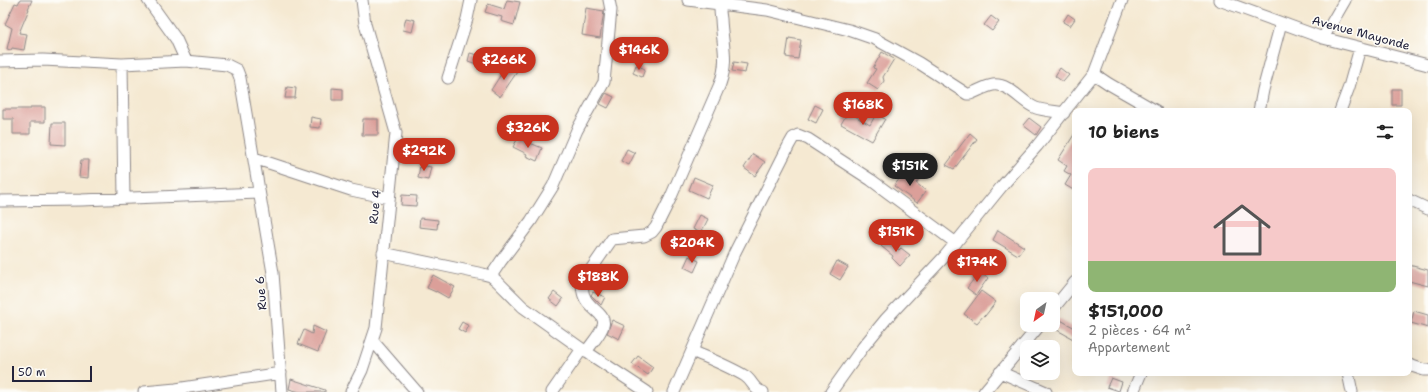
<!DOCTYPE html>
<html lang="fr">
<head>
<meta charset="utf-8">
<style>
	:root { --surface:#fff; --page:#f6f6f6; --text:#222; --muted:#767676; --accent:#c8321e }
	body { margin:0; font-family:"Shantell Sans",sans-serif; background:var(--page); color:var(--text); height:100vh; display:flex; flex-direction:column; font-size:15px; white-space:nowrap }
	* { box-sizing:border-box; margin:0 }
	p { font-size:13px; color:var(--muted) }
	.icon { flex:none; width:22px; height:22px; fill:none; stroke:currentColor; stroke-width:2; stroke-linecap:round; stroke-linejoin:round }
	.map { position:relative; flex:1; overflow:hidden }
	.panel { position:absolute; left:1072px; top:108px; width:340px; height:268px; display:flex; flex-direction:column; background:var(--surface); border-radius:8px; box-shadow:0 4px 16px #0002 }
	.panel>* { flex:none }
	.needle { width:26px; rotate:213deg }
	.buttons { position:absolute; left:1020px; top:292px; display:grid; gap:8px }
	.buttons a { display:grid; place-items:center; width:40px; height:40px; border-radius:8px; background:var(--surface); box-shadow:0 4px 16px #0002; font-size:20px }
	.scale { position:absolute; left:12px; bottom:10px; width:80px; box-sizing:border-box; padding-left:4px; border:2px solid #22223b; border-top:0; font-size:11px; line-height:14px; white-space:nowrap; color:#22223b; -webkit-text-stroke:3px #fdfcf7; paint-order:stroke }
	.price { position:absolute; translate:-50% -34px; padding:0 9px; border-radius:14px; background:var(--accent); color:#fff; font-size:13px; line-height:26px; filter:drop-shadow(0 1px 2px #0008) }
	.price::after { content:''; position:absolute; left:50%; top:24px; width:12px; height:9px; margin-left:-6px; background:inherit; clip-path:polygon(0 0,100% 0,50% 100%) }
	.price.selected { background:#222; color:#fff }
	ul { padding:0; list-style:none }
	li { display:grid; align-content:center; gap:8px; height:212px; padding:0 16px }
	li span { display:grid; place-items:center; height:124px; border-radius:8px; color:#555 }
	li>.icon { margin-inline-start:auto }
	span .icon { width:72px; height:72px; fill:#fffc; stroke-width:1 }
	li b { font-size:17px }
	h2 { display:flex; justify-content:space-between; align-items:center; height:48px; padding:0 16px; font-size:17px }
	.map>svg:first-child { display:block }
	.building { fill:#db9f99 }
	.lines { fill:none; stroke-linecap:round; stroke-linejoin:round }
	.street-casing { stroke:#8c8686; stroke-width:13 }
	.street { stroke:#fff; stroke-width:11 }
	.labels { text-anchor:middle; stroke-width:3; stroke-linejoin:round; paint-order:stroke }
	.street-label { font-size:12px; fill:#22223b; stroke:#fdfcf7 }
</style>
</head>
<body>
<div class="map">
<svg width="1428" height="392" viewBox="0 0 1428 392">
	<rect width="100%" height="100%" fill="#fdfcf7"/>
	<filter id="ink" filterUnits="userSpaceOnUse"><feTurbulence type="fractalNoise" baseFrequency=".025" numOctaves="2"/><feDisplacementMap in="SourceGraphic" scale="8" xChannelSelector="R" yChannelSelector="G"/><feConvolveMatrix kernelMatrix="1 2 1 2 8 2 1 2 1" color-interpolation-filters="sRGB"/></filter>
	<filter id="wash" filterUnits="userSpaceOnUse"><feTurbulence type="fractalNoise" baseFrequency=".012" numOctaves="4" result="noise"/><feDisplacementMap in="SourceGraphic" scale="16" xChannelSelector="R" yChannelSelector="G"/><feGaussianBlur stdDeviation="0.9" result="paint"/><feColorMatrix in="noise" values="0 0 0 0 0 0 0 0 0 0 0 0 0 0 0 0 0 1.4 0 .05"/><feComposite in="paint" operator="in"/></filter>
	<g filter="url(#wash)">
		<rect width="100%" height="100%" fill="#f5e9d2"/>
		<g id="blocks">
			<path class="building" d="M 20,0 L 32,0 L 28,9 L 29,9 L 19,33 L 27,34 L 24,50 L 12,48 L 11,50 L 7,49 L 12,28 L 5,24 L 15,3 L 18,4 Z
				M 507,0 L 520,2 L 514,25 L 501,21 L 502,17 L 485,12 L 488,4 L 504,9 Z
				M 586,8 L 604,11 L 600,38 L 582,35 Z
				M 1068,14 L 1075,19 L 1070,26 L 1063,22 Z
				M 991,16 L 999,22 L 992,31 L 984,25 Z
				M 406,18 L 415,20 L 412,32 L 403,30 Z
				M 789,38 L 801,40 L 798,59 L 786,57 Z
				M 882,52 L 894,59 L 883,77 L 884,81 L 878,90 L 867,83 L 876,69 L 873,68 Z
				M 470,53 L 485,57 L 482,66 L 468,61 Z
				M 734,62 L 747,64 L 745,73 L 732,71 Z
				M 507,65 L 517,72 L 500,97 L 491,90 Z
				M 636,65 L 645,69 L 642,77 L 633,73 Z
				M 1060,68 L 1069,75 L 1063,82 L 1055,76 Z
				M 287,87 L 296,88 L 295,98 L 285,98 Z
				M 332,88 L 343,89 L 343,100 L 332,100 Z
				M 1392,89 L 1401,89 L 1401,105 L 1392,105 Z
				M 606,93 L 614,97 L 608,108 L 600,104 Z
				M 815,105 L 823,109 L 816,123 L 808,119 Z
				M 31,107 L 45,107 L 45,122 L 30,122 L 30,134 L 13,134 L 13,119 L 3,119 L 3,109 L 31,109 Z
				M 848,112 L 870,125 L 876,114 L 885,119 L 872,141 L 841,124 Z
				M 311,117 L 321,119 L 320,128 L 310,127 Z
				M 1029,118 L 1041,127 L 1036,135 L 1023,125 Z
				M 363,119 L 378,119 L 378,135 L 362,135 Z
				M 52,123 L 65,123 L 65,145 L 51,144 Z
				M 970,133 L 977,139 L 954,169 L 946,165 Z
				M 1075,133 L 1075,191 L 1065,185 L 1071,175 L 1064,171 L 1067,166 L 1058,160 Z
				M 518,138 L 542,148 L 537,161 L 526,156 L 527,154 L 513,147 Z
				M 627,149 L 635,153 L 629,165 L 621,161 Z
				M 753,154 L 765,162 L 755,176 L 744,168 Z
				M 81,160 L 89,160 L 88,178 L 79,177 Z
				M 420,165 L 431,167 L 428,180 L 418,178 Z
				M 906,170 L 919,179 L 916,183 L 926,191 L 917,203 L 894,186 Z
				M 694,177 L 713,185 L 707,198 L 689,190 Z
				M 402,195 L 417,196 L 416,206 L 401,205 Z
				M 700,215 L 708,219 L 701,233 L 693,229 Z
				M 420,218 L 438,220 L 437,229 L 419,227 Z
				M 998,230 L 1024,247 L 1018,255 L 993,240 Z
				M 886,240 L 899,250 L 901,248 L 910,255 L 900,266 L 892,258 L 893,256 L 881,246 Z
				M 689,256 L 699,261 L 694,272 L 684,267 Z
				M 837,261 L 848,267 L 840,280 L 830,274 Z
				M 1409,265 L 1428,270 L 1428,286 L 1409,281 Z
				M 979,272 L 988,278 L 976,295 L 967,288 Z
				M 433,275 L 455,287 L 448,298 L 436,291 L 436,292 L 427,288 Z
				M 981,291 L 996,302 L 985,316 L 984,315 L 977,323 L 964,314 Z
				M 554,292 L 563,299 L 558,306 L 549,299 Z
				M 593,292 L 605,297 L 601,305 L 591,295 Z
				M 1414,311 L 1428,315 L 1428,328 L 1411,323 Z
				M 1055,317 L 1075,328 L 1075,340 L 1050,326 L 1053,325 Z
				M 612,320 L 625,326 L 619,339 L 607,333 Z
				M 462,322 L 469,326 L 465,333 L 458,329 Z
				M 313,326 L 326,332 L 318,352 L 298,344 L 304,330 L 312,334 Z
				M 638,356 L 653,367 L 648,375 L 632,364 Z
				M 1111,378 L 1122,382 L 1119,391 L 1107,387 Z
				M 291,379 L 325,390 L 325,392 L 300,392 L 289,389 Z"/>
		</g>
	</g>
	<g filter="url(#ink)">
		<use href="#blocks" fill-opacity="0" stroke="#8c8686" stroke-width="1"/>
		<g class="lines">
			<g class="street-casing">
				<path id="street" d="M 148,0 L 176,39 L 186,61
					M 688,0 L 767,10 L 849,30 L 875,39 L 919,63 L 967,94 L 970,94 C 978,91 986,86 993,85 C 1010,83 1022,103 1036,108 C 1045,111 1055,111 1064,113
					M 1219,0 L 1323,38 L 1428,65
					M 1323,38 L 1345,0
					M 0,61 L 43,60 L 122,64 L 186,61 L 227,65 L 237,70 L 240,78 L 273,273 L 282,392
					M 122,64 L 124,198
					M 1094,74 L 1109,84 L 1156,111
					M 448,78 L 467,19 L 471,0
					M 1259,111 L 1263,90 L 1281,23
					M 1340,111 L 1349,87 L 1360,48
					M 254,158 L 351,190 L 389,198
					M 1409,200 L 1428,209
					M 0,201 L 81,200 L 259,193
					M 383,253 L 483,274 L 491,276 L 497,281 L 523,307 L 582,349 L 647,392
					M 491,276 L 501,261 L 531,221 L 553,186 L 577,130 L 604,82 L 611,10 L 609,0
					M 1053,309 L 1075,282
					M 372,340 L 417,392
					M 692,351 C 710,359 728,366 745,376 C 753,381 753,390 763,392
					M 586,352 C 591,344 600,335 603,326 C 608,310 578,309 583,281 L 612,239 L 644,236 L 652,232 L 656,227 L 670,199 L 720,84 C 729,59 722,44 721,19 C 720,13 719,6 721,0
					M 1409,365 L 1424,370 L 1428,370
					M 1000,372 L 1046,392
					M 1348,373 L 1352,392
					M 144,392 L 176,389 L 281,373
					M 351,392 L 362,370 L 376,328 L 396,133 L 365,24 L 362,0
					M 552,392 L 582,349
					M 674,392 L 735,252 L 789,145 L 793,138 L 798,135 L 808,139 L 871,180 L 956,243
					M 831,392 L 863,347 L 886,319 L 945,256 L 1002,186 L 1037,146 L 1094,74 L 1122,0
					M 984,392 L 1040,325
					M 1133,392 L 1141,373"/>
			</g>
			<use href="#street" class="street"/>
		</g>
	</g>
	<g class="labels">
		<g class="street-label">
			<text transform="translate(1361 33) rotate(15)" y="4">Avenue Mayonde</text>
			<text transform="translate(375 207) rotate(-84)" y="4">Rue 4</text>
			<text transform="translate(261 293) rotate(-95)" y="4">Rue 6</text>
		</g>
	</g>
</svg>
<div class="buttons">
<a><svg class="needle" viewBox="-14 -14 28 28"><path d="M0-13l5 13h-10z" fill="#e53935"/><path d="M0 13l5-13h-10z" fill="#767676"/></svg></a>
<a><svg class="icon" aria-label="layers" viewBox="0 0 24 24"><path d="M12 4l9 5-9 5-9-5zM3 14l9 5 9-5"/></svg></a>
</div>
<div class="scale">50 m</div>
<b class="price" style="left:639px;top:71px">$146K</b>
<b class="price" style="left:504px;top:81px">$266K</b>
<b class="price" style="left:863px;top:126px">$168K</b>
<b class="price" style="left:528px;top:149px">$326K</b>
<b class="price" style="left:424px;top:172px">$292K</b>
<b class="price selected" style="left:910px;top:187px">$151K</b>
<b class="price" style="left:896px;top:253px">$151K</b>
<b class="price" style="left:692px;top:264px">$204K</b>
<b class="price" style="left:977px;top:283px">$174K</b>
<b class="price" style="left:598px;top:298px">$188K</b>
<section class="panel">
<h2>10 biens<svg class="icon" aria-label="filters" viewBox="0 0 24 24"><path d="M4 7h16M4 17h16"/><circle cx="9" cy="7" r="2"/><circle cx="15" cy="17" r="2"/></svg></h2>
<ul>
<li><span style="background:linear-gradient(#f6c9c9 75%,#8fb573 0)"><svg class="icon" aria-label="home" viewBox="0 0 24 24"><path d="M3 11l9-7 9 7M6 9v11h12V9"/></svg></span><div><b>$151,000</b><p>2 pièces · 64 m²</p><p>Appartement</p></div></li>
</ul>
</section>
</div>
</body>
</html>
